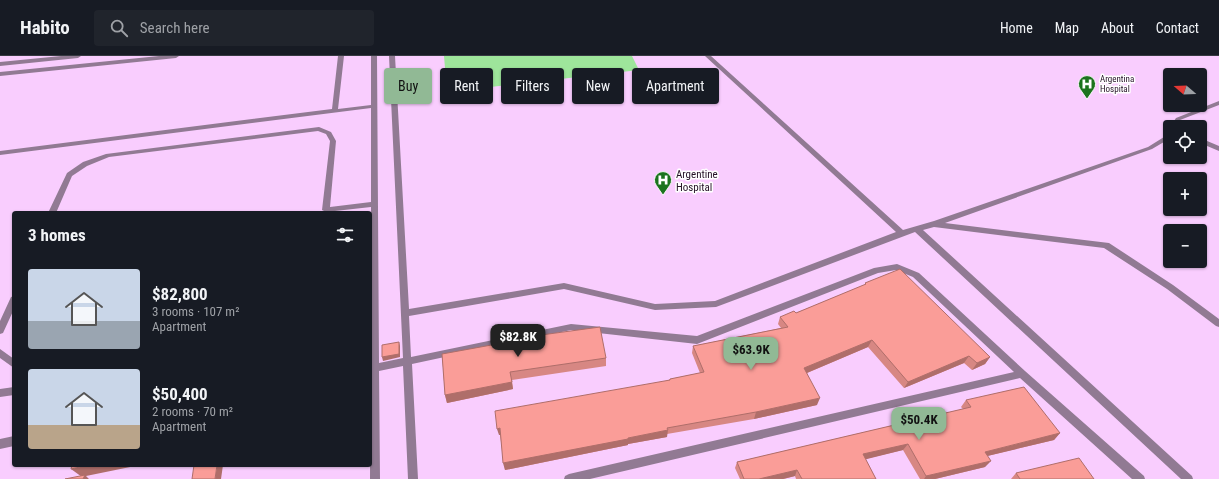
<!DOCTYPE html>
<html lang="en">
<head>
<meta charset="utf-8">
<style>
	:root { --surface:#171b24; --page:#20242c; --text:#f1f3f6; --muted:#9ea1a6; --line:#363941; --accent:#91b995 }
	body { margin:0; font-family:"Roboto Condensed",sans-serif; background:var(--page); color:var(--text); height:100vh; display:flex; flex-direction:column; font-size:15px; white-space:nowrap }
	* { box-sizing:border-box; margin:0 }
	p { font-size:13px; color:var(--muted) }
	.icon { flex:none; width:22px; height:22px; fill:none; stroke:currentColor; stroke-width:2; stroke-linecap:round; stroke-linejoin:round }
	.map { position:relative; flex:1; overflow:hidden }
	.sheet { position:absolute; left:12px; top:155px; width:360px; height:256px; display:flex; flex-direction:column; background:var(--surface); border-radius:4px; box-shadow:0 1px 3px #0004 }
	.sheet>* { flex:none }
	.hud { position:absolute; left:384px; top:12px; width:380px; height:36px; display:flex; gap:8px }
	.needle { width:26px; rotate:289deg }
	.buttons { position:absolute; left:1163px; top:12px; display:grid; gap:8px }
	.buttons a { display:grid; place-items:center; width:44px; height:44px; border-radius:4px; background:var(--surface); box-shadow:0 1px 3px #0004; font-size:20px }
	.price { position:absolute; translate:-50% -34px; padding:0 9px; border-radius:8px; background:var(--accent); color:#111; font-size:13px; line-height:26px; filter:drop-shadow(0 1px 2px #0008) }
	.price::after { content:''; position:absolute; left:50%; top:24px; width:12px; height:9px; margin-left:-6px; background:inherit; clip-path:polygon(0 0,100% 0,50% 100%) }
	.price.selected { background:#222; color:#fff }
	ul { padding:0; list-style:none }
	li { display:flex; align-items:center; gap:12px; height:100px; padding:0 16px }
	li span { display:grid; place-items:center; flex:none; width:112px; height:80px; border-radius:4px; color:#555 }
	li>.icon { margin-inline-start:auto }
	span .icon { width:48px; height:48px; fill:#fffc; stroke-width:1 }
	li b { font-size:17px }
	h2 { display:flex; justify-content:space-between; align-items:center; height:48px; padding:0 16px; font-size:17px }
	.pill { padding:0 14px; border-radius:4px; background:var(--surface); box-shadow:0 1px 3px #0004; font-size:14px; line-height:36px }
	.pill.selected { background:var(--accent); color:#111 }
	header { display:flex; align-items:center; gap:24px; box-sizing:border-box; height:56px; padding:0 20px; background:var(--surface); border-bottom:1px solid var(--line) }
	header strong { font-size:19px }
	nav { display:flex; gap:22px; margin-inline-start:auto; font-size:14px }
	.search { width:280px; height:36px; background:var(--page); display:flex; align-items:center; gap:10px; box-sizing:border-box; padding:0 14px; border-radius:4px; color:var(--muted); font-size:15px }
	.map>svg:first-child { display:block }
	.green { fill:#9ee59b }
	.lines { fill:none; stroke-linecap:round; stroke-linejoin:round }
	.service { fill:#917a93; fill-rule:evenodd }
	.wall { fill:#d78783 }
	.shaded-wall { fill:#af6e6a }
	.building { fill:#fa9d98; stroke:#af6e6a }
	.labels { text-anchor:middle; stroke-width:3; stroke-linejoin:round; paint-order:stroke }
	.far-poi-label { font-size:9px; fill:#251127; stroke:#fff; text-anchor:start }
	.poi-label { font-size:11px; fill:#251127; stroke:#fff; text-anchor:start }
</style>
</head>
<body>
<header>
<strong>Habito</strong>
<div class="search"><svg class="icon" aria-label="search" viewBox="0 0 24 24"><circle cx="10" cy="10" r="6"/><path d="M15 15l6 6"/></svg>Search here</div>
<nav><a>Home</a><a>Map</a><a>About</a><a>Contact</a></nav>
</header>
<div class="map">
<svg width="1219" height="423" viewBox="0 0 1219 423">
	<rect width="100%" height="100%" fill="#f9cdfe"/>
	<path class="green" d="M 444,0 L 632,0 L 639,14 L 447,36 Z"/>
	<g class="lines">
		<path class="service" d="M 61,0 L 81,0 L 78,2 L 0,10 L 0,6 Z
			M 159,0 L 179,0 L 176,2 L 0,20 L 0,16 Z
			M 338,0 L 344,0 L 338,53 L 371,49 L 371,0 L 377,0 L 379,307 L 403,302 L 389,0 L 395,0 L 409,253 L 564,227 L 655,248 L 715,245 L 896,176 L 705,0 L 711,0 L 903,174 L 934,165 L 1148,91 L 1164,81 L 1168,76 L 1170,75 L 1169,83 L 1152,93 L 945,167 L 1109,187 L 1173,229 L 1219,263 L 1219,271 L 1216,270 L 1167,233 L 1104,192 L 934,171 L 923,174 L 1192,420 L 1193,423 L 1181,423 L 915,176 L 716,251 L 655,254 L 564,233 L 409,260 L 411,301 L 571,268 L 697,280 L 874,212 L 897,208 L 919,217 L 1025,315 L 1144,420 L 1145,423 L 1132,423 L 1020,322 L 590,423 L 564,423 L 565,420 L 569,418 L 1014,316 L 913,221 L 896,214 L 878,217 L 697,288 L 571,274 L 412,308 L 418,423 L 408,423 L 403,310 L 379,315 L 380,423 L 370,423 L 371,151 L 326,156 L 322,154 L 330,85 L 326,78 L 318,75 L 109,101 L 87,110 L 72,120 L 56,157 L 48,157 L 67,117 L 83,106 L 106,98 L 319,71 L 331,76 L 336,85 L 330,151 L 371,146 L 371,52 L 0,99 L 0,95 L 332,53 Z
			M 1219,45 L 1219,49 L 1180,64 L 1176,71 L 1170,71 L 1176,62 Z
			M 1200,82 L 1219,90 L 1219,95 L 1200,87 Z
			M 14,240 L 14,253 L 3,277 L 0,278 L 0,265 L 11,241 Z
			M 0,293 L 14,303 L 14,312 L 0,302 Z
			M 14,331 L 14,339 L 0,341 L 0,333 Z
			M 14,380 L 14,390 L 0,393 L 0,383 Z"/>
	</g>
	<path class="wall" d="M 865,227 L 990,301 L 985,308 L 972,314 L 964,307 L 904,332 L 868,291 L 807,317 L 817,349 L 754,363 L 667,378 L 667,381 L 628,388 L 628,389 L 505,414 L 500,379 L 499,379 L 669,324 L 670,323 L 700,317 L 692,297 L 693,290 L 781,272 L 778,268 L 780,261 L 796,257 L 865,229 Z
		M 442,298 L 606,302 L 606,310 L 512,324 L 513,333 L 447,347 L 445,339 Z
		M 966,344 L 1060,377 L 1054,384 L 987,400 L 985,411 L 935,423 L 920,423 L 903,394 L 865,403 L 876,423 L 796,423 L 795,420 L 783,423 L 740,423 L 735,412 L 737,406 L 963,353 L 961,351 Z
		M 1016,417 L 1094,423 L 1011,423 Z"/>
	<path class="shaded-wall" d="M 872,284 L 868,291 L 802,319 L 804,312 Z
		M 399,286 L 400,290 L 400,301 L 383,305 L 382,301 Z
		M 969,300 L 964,307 L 904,332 L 908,326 Z
		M 990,301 L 985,308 L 972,314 L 977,307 Z
		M 510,316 L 513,333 L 447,347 L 445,339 Z
		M 820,342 L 817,349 L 754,363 L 756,356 Z
		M 500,372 L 501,379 L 499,379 L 497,373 Z
		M 668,374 L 667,381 L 628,388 L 628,389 L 505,414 L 503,407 Z
		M 1060,377 L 1054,384 L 979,402 L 985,396 Z
		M 908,388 L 903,394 L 859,405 L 863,398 Z
		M 991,405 L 985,411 L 935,423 L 924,423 L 926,420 Z
		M 89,409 L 140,409 L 86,420 L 89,423 L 83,423 L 82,421 L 71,413 Z
		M 217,409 L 223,409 L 221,423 L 215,423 Z
		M 797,414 L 795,420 L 783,423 L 759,423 Z"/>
	<path class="building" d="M 900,213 L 990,301 L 977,307 L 969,300 L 908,326 L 872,284 L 804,312 L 820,342 L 756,356 L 667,372 L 668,374 L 628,382 L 628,383 L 503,407 L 500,372 L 497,373 L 495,355 L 670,324 L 670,323 L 704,316 L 693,290 L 788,271 L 780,261 L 794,255 L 796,257 L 866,228 L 865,227 Z
		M 600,271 L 606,302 L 510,316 L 512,326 L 445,339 L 442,298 L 519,284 L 519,282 Z
		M 399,286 L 399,298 L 382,301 L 382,289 Z
		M 1024,331 L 1060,377 L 985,396 L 991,405 L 926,420 L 908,388 L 863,398 L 876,423 L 802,423 L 797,414 L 759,423 L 744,423 L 737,406 L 971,351 L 966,344 Z
		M 1079,402 L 1094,423 L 1020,423 L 1016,417 Z
		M 72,409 L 89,409 L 71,413 Z
		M 194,409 L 217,409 L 215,423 L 192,423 Z
		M 85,419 L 83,423 L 65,423 Z"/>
	<defs>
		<g id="hospital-pin" transform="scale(0.9)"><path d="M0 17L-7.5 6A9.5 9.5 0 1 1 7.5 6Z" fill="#1c731e" stroke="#fff"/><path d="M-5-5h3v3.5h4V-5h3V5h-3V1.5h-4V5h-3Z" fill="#fff"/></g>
	</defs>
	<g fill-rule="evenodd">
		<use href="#hospital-pin" x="1087" y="28"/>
		<use href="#hospital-pin" x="663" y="124"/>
	</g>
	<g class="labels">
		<g class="far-poi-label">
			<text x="1100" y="26">Argentina<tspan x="1100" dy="10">Hospital</tspan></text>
		</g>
		<g class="poi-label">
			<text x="676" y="122">Argentine<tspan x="676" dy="13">Hospital</tspan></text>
		</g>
	</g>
</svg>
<div class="buttons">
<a><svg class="needle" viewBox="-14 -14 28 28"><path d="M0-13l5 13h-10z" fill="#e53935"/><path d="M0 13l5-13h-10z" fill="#9ea1a6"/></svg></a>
<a><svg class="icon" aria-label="locate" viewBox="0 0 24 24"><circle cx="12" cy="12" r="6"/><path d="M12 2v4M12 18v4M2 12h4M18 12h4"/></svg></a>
<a>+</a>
<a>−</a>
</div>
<b class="price selected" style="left:518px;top:302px">$82.8K</b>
<b class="price" style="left:751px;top:315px">$63.9K</b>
<b class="price" style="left:919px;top:385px">$50.4K</b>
<div class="hud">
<a class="pill selected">Buy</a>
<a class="pill">Rent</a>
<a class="pill">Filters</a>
<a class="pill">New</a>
<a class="pill">Apartment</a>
</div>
<section class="sheet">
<h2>3 homes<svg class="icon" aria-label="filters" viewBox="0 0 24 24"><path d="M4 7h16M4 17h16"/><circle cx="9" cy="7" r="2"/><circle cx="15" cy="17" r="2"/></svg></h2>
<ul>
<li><span style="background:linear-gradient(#c9d6e8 65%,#9aa5b1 0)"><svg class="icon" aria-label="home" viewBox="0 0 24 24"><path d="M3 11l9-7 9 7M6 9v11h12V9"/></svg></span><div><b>$82,800</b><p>3 rooms · 107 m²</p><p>Apartment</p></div></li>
<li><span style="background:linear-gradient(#c9d6e8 70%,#b9a48a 0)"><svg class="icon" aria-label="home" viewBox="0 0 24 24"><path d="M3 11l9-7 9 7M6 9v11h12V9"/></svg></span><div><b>$50,400</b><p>2 rooms · 70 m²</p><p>Apartment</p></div></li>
</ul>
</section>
</div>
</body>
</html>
